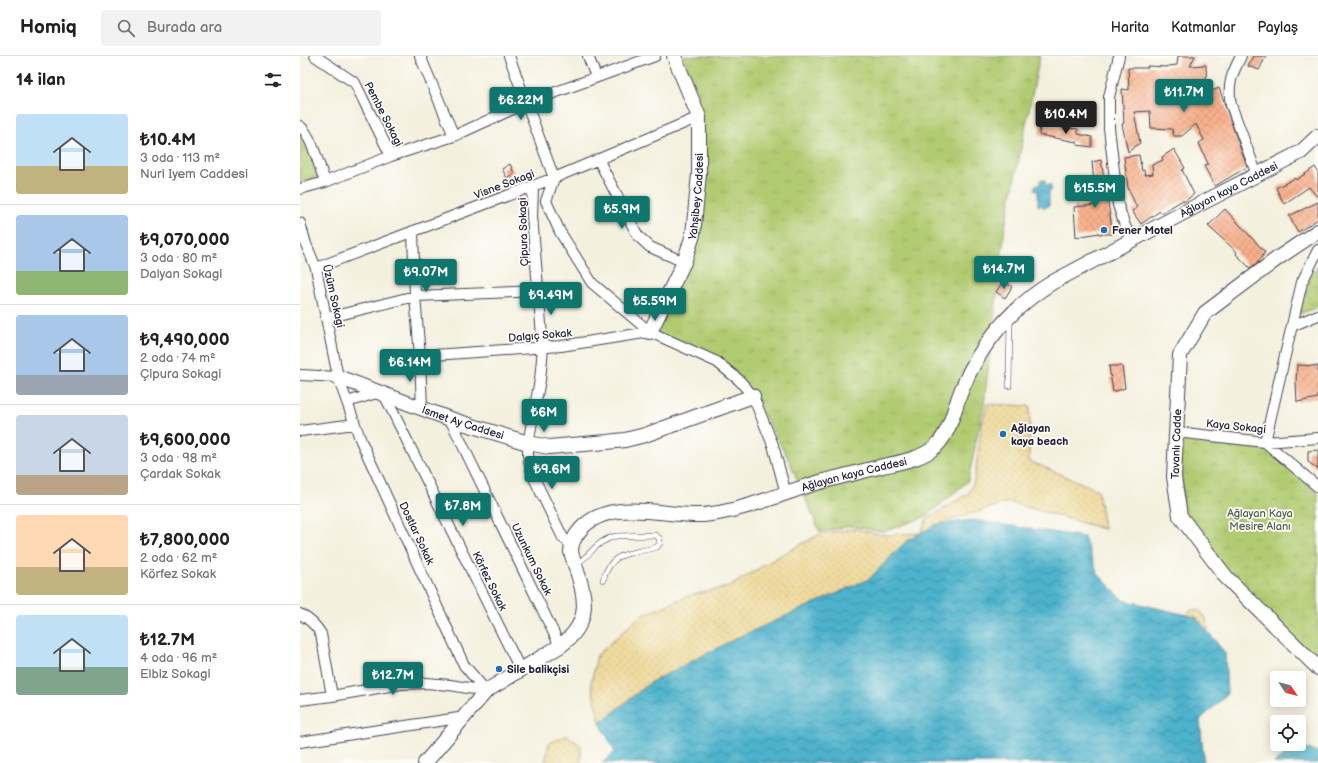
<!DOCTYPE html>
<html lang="tr">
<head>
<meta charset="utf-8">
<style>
	:root { --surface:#fff; --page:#f2f2f2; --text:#202124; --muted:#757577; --line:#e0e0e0; --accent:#0f766e }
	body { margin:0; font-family:"Balsamiq Sans",sans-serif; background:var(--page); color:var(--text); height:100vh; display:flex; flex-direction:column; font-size:15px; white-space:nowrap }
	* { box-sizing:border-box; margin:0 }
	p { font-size:13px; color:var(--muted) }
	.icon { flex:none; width:22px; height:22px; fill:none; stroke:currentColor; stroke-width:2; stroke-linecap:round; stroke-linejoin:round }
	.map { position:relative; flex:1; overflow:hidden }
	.panel { display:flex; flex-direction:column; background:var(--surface); width:300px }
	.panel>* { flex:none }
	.needle { width:26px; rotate:125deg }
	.buttons { position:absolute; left:970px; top:615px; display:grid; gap:8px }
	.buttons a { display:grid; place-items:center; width:36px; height:36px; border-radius:4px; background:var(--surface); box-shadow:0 2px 10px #0003; font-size:20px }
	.price { position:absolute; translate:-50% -34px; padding:0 9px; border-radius:4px; background:var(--accent); color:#fff; font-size:13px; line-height:26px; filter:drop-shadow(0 1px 2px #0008) }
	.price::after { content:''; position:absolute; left:50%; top:24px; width:12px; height:9px; margin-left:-6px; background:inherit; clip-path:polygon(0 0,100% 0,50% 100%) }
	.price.on { background:#222; color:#fff }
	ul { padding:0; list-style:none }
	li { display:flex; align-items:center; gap:12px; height:100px; padding:0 16px }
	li+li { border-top:1px solid var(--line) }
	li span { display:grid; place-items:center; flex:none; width:112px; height:80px; border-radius:4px; color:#555 }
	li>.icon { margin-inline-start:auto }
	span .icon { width:48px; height:48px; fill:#fffc; stroke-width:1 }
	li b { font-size:17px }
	h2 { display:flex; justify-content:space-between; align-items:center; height:48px; padding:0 16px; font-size:17px }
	header { display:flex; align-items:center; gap:24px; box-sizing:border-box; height:56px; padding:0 20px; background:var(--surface); border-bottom:1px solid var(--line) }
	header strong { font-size:19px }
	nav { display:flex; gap:22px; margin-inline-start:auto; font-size:14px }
	.search { width:280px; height:36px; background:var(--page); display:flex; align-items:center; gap:10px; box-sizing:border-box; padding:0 14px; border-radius:4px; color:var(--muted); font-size:15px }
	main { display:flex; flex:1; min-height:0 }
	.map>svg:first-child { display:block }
	.grass { fill:url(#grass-tufts); stroke:#6a7656 }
	.sand { fill:url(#sand-dots); stroke:#887e6c }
	.park { fill:url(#park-crowns); stroke:#6a7656 }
	.water { fill:url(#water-waves); stroke:#386a84 }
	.building { fill:url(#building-cross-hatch) }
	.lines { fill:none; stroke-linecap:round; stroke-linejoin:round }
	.lane-casing { stroke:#424153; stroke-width:6 }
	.street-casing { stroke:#424153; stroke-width:12 }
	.secondary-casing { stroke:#424153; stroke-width:16 }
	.lane { stroke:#fff; stroke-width:5 }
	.street { stroke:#fff; stroke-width:10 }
	.secondary { stroke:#fff; stroke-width:14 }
	.poi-dot { fill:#1f6fb2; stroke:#fdfcf7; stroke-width:1.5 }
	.labels { text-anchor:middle; stroke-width:3.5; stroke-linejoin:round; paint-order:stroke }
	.street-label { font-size:11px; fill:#22223b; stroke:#fdfcf7 }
	.poi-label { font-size:11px; font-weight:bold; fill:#22223b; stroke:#fdfcf7; text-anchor:start }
	.park-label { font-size:11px; fill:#545d4e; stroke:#fdfcf7 }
</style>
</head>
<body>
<header>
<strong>Homiq</strong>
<div class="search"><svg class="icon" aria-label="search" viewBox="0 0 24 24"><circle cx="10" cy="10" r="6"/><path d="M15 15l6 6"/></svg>Burada ara</div>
<nav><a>Harita</a><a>Katmanlar</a><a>Paylaş</a></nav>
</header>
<main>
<section class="panel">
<h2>14 ilan<svg class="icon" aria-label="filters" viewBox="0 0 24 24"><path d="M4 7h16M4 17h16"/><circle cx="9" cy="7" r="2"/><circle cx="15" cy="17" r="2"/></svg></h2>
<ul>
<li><span style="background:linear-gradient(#bfe0f5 65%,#c2b280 0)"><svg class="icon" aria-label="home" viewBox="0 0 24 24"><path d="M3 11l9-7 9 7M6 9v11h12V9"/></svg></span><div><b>₺10.4M</b><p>3 oda · 113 m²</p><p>Nuri Iyem Caddesi</p></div></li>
<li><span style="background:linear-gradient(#a9c7e8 70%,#8fb573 0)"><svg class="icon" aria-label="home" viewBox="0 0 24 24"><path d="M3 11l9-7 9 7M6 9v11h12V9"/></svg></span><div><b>₺9,070,000</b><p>3 oda · 80 m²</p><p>Dalyan Sokagi</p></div></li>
<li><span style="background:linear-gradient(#a9c7e8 75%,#9aa5b1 0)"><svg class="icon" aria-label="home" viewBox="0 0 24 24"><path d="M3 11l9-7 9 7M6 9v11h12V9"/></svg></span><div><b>₺9,490,000</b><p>2 oda · 74 m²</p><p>Çipura Sokagi</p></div></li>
<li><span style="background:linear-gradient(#c9d6e8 75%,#b9a48a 0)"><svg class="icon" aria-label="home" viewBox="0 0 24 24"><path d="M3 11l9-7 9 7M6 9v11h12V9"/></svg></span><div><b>₺9,600,000</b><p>3 oda · 98 m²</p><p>Çardak Sokak</p></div></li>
<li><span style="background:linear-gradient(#ffd9b3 65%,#c2b280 0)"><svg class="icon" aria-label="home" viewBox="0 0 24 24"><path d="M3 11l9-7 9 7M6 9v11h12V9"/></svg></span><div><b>₺7,800,000</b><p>2 oda · 62 m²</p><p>Körfez Sokak</p></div></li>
<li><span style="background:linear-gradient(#bfe0f5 65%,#7fa58c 0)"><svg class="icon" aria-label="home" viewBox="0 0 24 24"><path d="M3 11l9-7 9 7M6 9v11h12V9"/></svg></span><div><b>₺12.7M</b><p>4 oda · 96 m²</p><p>Elbiz Sokagi</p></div></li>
</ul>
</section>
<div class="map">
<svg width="1018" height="707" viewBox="0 0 1018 707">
	<defs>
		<pattern id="grass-tufts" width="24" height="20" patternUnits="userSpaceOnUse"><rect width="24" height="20" fill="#b1cb71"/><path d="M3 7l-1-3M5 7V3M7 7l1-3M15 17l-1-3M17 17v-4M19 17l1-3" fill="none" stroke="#98ae63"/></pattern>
		<pattern id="sand-dots" width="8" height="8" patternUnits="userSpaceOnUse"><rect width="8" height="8" fill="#eeda9e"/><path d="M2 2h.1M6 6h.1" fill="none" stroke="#ccbb89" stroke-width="1.8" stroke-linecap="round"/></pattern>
		<pattern id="park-crowns" width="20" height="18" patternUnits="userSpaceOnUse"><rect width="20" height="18" fill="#b1cb71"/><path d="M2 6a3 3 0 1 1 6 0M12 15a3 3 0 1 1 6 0" fill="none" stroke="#98ae63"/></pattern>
		<pattern id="water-waves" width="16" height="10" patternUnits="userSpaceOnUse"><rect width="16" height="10" fill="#4db2cc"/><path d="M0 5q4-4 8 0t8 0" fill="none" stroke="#4090a7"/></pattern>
		<pattern id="building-cross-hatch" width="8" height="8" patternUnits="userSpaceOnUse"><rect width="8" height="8" fill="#f8b08a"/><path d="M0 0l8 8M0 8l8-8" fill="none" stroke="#d49778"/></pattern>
	</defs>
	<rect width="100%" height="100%" fill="#fdfcf7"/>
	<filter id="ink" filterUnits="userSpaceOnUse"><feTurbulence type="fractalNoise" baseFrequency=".025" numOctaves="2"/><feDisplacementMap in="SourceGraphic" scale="8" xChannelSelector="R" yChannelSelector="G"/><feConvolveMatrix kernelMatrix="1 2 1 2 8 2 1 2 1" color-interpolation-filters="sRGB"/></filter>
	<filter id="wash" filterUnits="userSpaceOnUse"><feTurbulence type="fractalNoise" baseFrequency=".012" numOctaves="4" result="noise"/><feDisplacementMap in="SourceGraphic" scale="16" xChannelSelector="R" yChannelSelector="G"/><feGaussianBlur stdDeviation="0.9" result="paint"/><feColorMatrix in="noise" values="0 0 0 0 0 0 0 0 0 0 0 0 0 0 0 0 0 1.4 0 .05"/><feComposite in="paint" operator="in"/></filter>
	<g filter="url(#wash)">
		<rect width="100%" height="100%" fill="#f4f0de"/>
		<path class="grass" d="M 382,0 L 740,0 L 705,171 L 684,348 L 668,425 L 627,460 L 583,476 L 551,470 L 520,476 L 487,400 L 453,340 L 428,314 L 357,279 L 403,165 L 397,35 Z"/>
		<path class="sand" d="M 687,348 L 730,350 L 729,405 L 798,434 L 804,473 L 709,446 L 635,469 L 569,523 L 439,581 L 351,626 L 300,667 L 291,627 L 297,599 L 339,561 L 390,539 L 429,531 L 474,503 L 520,478 L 555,473 L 583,479 L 621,477 L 627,463 L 669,437 L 674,425 L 682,370 Z
			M 894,553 C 905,556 907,563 908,573 L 902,581 L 885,560 L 890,555 Z
			M 267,679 L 281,690 L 281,707 L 245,707 L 249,687 Z"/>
		<path class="park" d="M 0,75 L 11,101 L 17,121 L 0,128 Z
			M 1018,210 L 1018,251 L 999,258 L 1011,221 Z
			M 882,381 L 972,394 L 979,404 L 1018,437 L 1018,606 L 927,516 L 884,455 L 878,383 Z"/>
		<path class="water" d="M 740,124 L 745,124 L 745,129 L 751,129 L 751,134 L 749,135 L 749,150 L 744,152 L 741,149 L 738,150 L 738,136 L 735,134 L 735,129 L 740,129 Z
			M 672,464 L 784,481 L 798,518 L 823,544 L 896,561 L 925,597 L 927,638 L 900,664 L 904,707 L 302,707 L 315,696 L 300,667 L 351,626 L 439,581 L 569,523 L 605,486 L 635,469 Z
			M 996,689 L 1018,696 L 1018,707 L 974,707 Z"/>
		<g id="blocks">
			<path class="building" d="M 878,0 L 895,0 L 890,10 L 906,9 L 907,37 L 919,32 L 947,111 L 915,130 L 904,110 L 908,108 L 899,87 L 904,84 L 896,68 L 882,80 L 874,80 L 872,73 L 851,72 L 850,55 L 834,56 L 840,87 L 828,96 L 822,68 L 824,67 L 822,33 L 829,34 L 828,12 L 848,12 L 847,10 L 868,11 L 868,10 L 877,9 Z
				M 953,0 L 966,0 L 959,14 L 948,10 Z
				M 740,69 L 778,73 L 778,78 L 792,81 L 792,91 L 777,89 L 777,86 L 739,79 Z
				M 874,93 L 885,112 L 882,114 L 894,138 L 884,146 L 883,144 L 861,157 L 860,155 L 841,168 L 832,155 L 837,152 L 828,132 L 824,101 L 839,99 L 842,115 L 844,114 L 845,119 L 853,118 L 852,109 L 863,104 L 862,101 Z
				M 801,104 L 813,178 L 799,178 L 799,177 L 776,181 L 774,151 L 796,149 L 792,106 Z
				M 210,108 L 214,117 L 207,122 L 202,113 Z
				M 1015,111 L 1018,116 L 1018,142 L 1009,131 L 984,148 L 976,132 L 995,122 L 996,124 Z
				M 1018,146 L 1018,163 L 998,176 L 989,160 Z
				M 925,153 L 965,196 L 958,206 L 950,212 L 936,198 L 937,196 L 908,170 Z
				M 703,225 L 712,231 L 705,242 L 696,236 Z
				M 997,309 L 1018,310 L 1018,342 L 997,346 L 996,327 Z
				M 809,310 L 822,310 L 825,332 L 813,336 Z
				M 1018,394 L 1018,413 L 1008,406 L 1008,395 Z"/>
		</g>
	</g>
	<g filter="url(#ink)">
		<use href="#blocks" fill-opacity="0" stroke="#424153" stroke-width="1"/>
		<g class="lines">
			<g class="lane-casing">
				<path id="lane" d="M 709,330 L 710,263
					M 276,508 C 292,499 295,485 316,480 L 355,479 L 359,482 L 360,487 L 357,491 C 331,499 312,493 303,524"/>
			</g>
			<g class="street-casing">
				<path id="street" d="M 15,0 L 55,27 L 91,100
					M 120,0 L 154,80
					M 209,0 L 254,122 L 246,145 L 260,176 L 292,227 L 350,276
					M 288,0 L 296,21
					M 819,0 L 809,41 L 809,72 L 818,149 L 825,170 L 832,185
					M 941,0 C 932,18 927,28 931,49 L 957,119
					M 0,70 C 11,78 20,112 25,126
					M 298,103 L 338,180 L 350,191 L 384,206
					M 233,130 L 232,160 L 243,292 L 240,324 L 228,387 L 228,398 L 229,406 L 234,422 L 263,482 L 271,488
					M 0,133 L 25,126 L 91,100 L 154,80 L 226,47 L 355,0
					M 0,167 L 6,188 L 16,212 L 38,321 L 61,385 L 164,609 L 186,635
					M 113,175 L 115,240 L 120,300 L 122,353
					M 1018,194 L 1002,226 L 965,386 L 1018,431
					M 16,212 L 254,122 L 399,61
					M 27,262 L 115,240 L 238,235
					M 992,270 L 1018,259
					M 120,300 L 261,290 L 350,276 L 417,306 L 439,324 L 453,340 L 473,389 L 486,438
					M 0,319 L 38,321
					M 84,338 L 221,615
					M 47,346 L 80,336
					M 150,363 L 260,590
					M 0,375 L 55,368
					M 876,376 L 965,386 L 1018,382
					M 0,558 C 9,563 16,569 21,578 L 32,640
					M 0,644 L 32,640 L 101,628 L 126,627 L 150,629 L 186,635
					M 0,686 L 165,661"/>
			</g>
			<g class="secondary-casing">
				<g id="secondary">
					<path d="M 1018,175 L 978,202 L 905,257 L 880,299 L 874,421 L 880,460 L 926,521 L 1018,612"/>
					<path id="s1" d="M 350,276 L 384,206 L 393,179 L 399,118 L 399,61 L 374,0"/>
					<path id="s2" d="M 38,321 L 150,363 L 228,387 L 249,391 L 307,386 L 325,384 L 345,379 L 453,340"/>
					<path id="s3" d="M 125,707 L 186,635 L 260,590 C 298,562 282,533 271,496 C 271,487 274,481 280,474 C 309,440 365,461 404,459 C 426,457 446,451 466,444 C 485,438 504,430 524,425 C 543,420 563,415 583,410 C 601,406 622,403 636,390 C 651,375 654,352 662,333 C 680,288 712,251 753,226 L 902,147 L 1001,96 L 1018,80"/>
				</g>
			</g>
			<use href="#lane" class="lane"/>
			<use href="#street" class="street"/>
			<use href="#secondary" class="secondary"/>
		</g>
	</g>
	<g class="poi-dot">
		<circle cx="804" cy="174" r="4"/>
		<circle cx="703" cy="378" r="4"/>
		<circle cx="199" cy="613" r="4"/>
	</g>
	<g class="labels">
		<g class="street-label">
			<text transform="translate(84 58) rotate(63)" y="4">Pembe Sokagi</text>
			<text transform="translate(204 128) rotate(-21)" y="4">Visne Sokagi</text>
			<text dy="4" stroke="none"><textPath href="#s3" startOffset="1087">Ağlayan kaya Caddesi</textPath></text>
			<text dy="4" stroke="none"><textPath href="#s1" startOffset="145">Yahşibey Caddesi</textPath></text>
			<text transform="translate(223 176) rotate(-92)" y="4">Çipura Sokagi</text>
			<text transform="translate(34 240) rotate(77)" y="4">Üzüm Sokagi</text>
			<text transform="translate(240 279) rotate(-5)" y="4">Dalgıç Sokak</text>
			<text dy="4" stroke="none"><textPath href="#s2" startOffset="133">İsmet Ay Caddesi</textPath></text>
			<text transform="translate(936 370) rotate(6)" y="4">Kaya Sokagi</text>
			<text transform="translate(876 388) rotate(-88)" y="4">Tavanlı Cadde</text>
			<text dy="4" stroke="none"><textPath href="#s3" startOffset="595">Ağlayan kaya Caddesi</textPath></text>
			<text transform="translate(117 477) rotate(65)" y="4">Dostlar Sokak</text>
			<text transform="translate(232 503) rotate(64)" y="4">Uzunkum Sokak</text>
			<text transform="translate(190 525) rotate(64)" y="4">Körfez Sokak</text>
		</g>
		<g class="poi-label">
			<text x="812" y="178">Fener Motel</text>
			<text x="711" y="376">Ağlayan<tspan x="711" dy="13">kaya beach</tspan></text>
			<text x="207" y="617">Sile balikçisi</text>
		</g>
		<g class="park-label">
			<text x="960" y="461">Ağlayan Kaya<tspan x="960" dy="13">Mesire Alanı</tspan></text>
		</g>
	</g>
</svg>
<div class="buttons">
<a><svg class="needle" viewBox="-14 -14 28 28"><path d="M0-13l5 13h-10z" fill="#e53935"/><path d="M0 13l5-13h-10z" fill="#757577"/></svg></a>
<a><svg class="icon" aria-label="locate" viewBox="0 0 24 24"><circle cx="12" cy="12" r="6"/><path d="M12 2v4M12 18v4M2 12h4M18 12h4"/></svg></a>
</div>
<b class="price" style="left:884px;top:57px">₺11.7M</b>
<b class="price" style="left:221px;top:65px">₺6.22M</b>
<b class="price on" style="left:766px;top:79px">₺10.4M</b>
<b class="price" style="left:795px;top:153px">₺15.5M</b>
<b class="price" style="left:322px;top:174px">₺5.9M</b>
<b class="price" style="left:704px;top:234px">₺14.7M</b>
<b class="price" style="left:126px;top:237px">₺9.07M</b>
<b class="price" style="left:251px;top:260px">₺9.49M</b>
<b class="price" style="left:355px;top:266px">₺5.59M</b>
<b class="price" style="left:110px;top:327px">₺6.14M</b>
<b class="price" style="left:244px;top:377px">₺6M</b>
<b class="price" style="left:252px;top:434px">₺9.6M</b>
<b class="price" style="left:163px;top:471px">₺7.8M</b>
<b class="price" style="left:93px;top:640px">₺12.7M</b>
</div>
</main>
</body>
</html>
